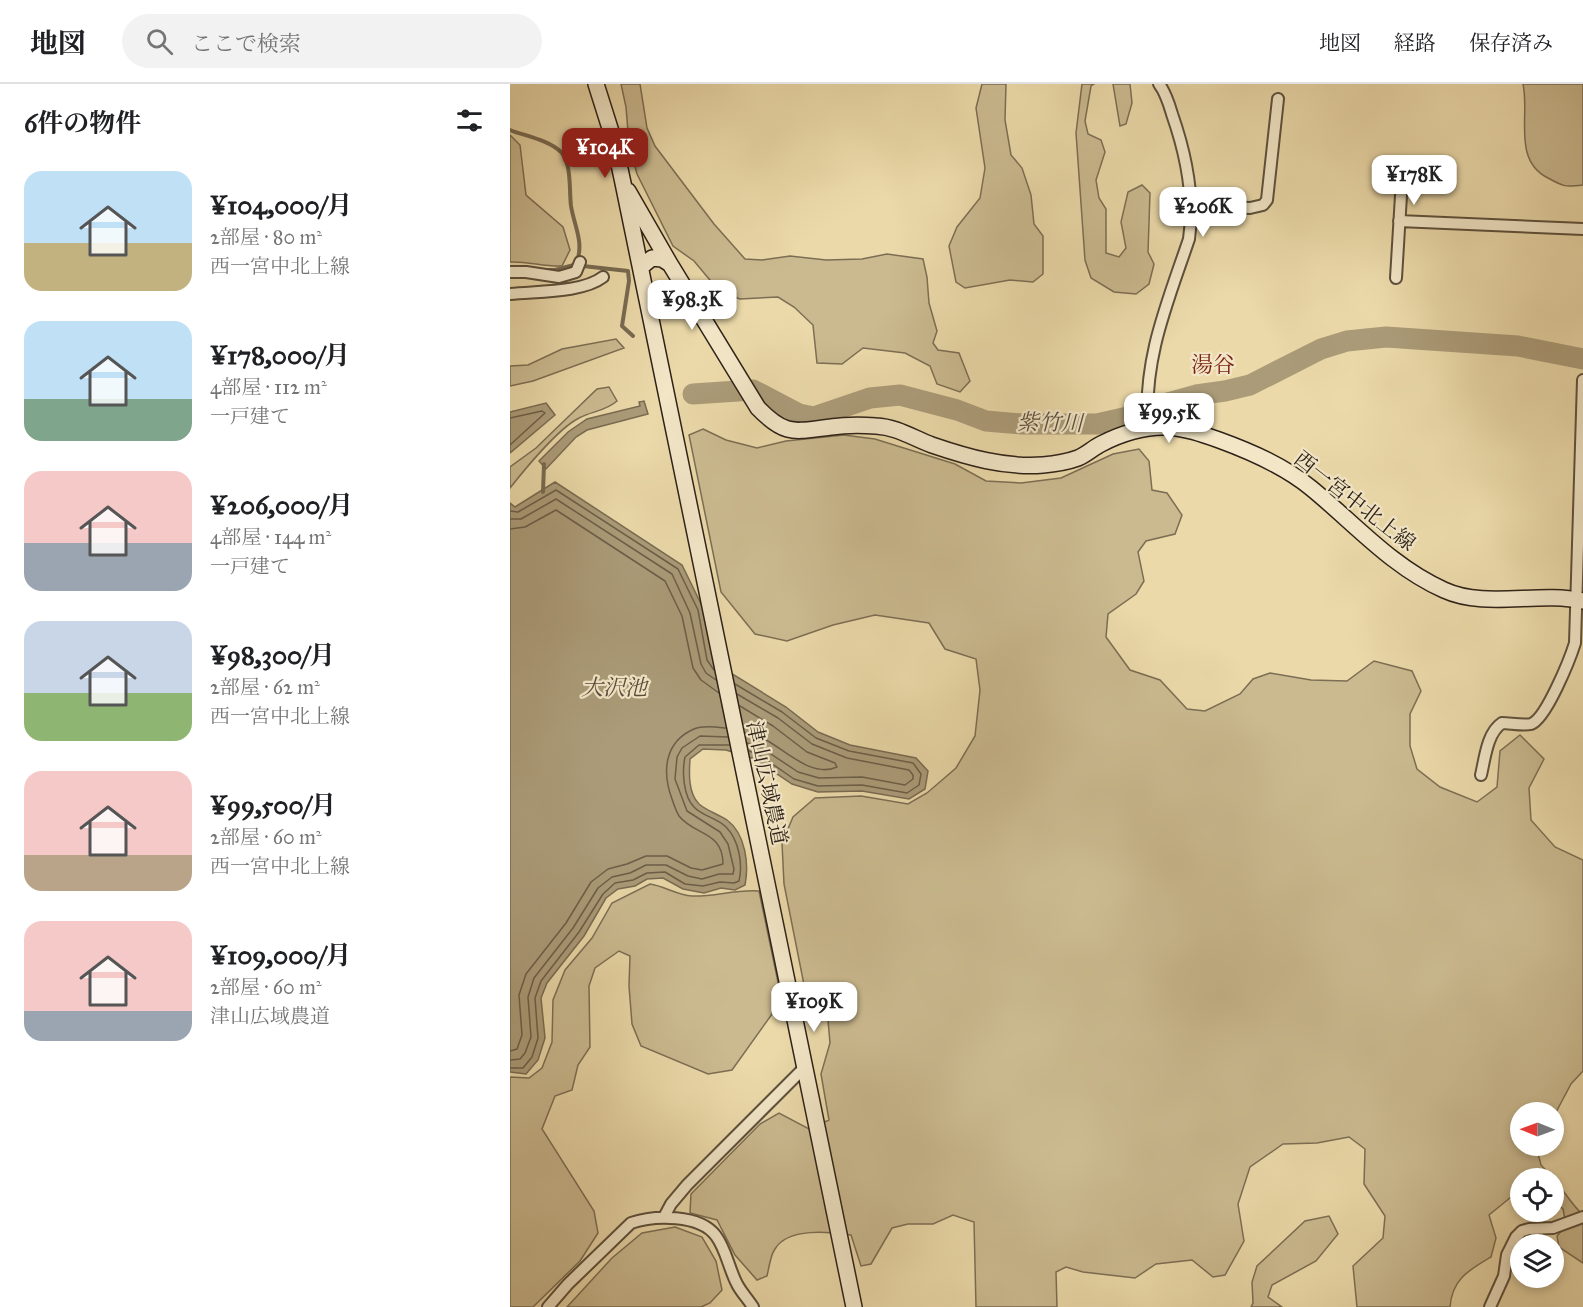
<!DOCTYPE html>
<html lang="ja">
<head>
<meta charset="utf-8">
<style>
	:root { --surface:#fff; --page:#f2f2f2; --text:#202124; --muted:#757577; --line:#e0e0e0; --accent:#8f2418 }
	body { margin:0; font-family:"IM FELL Great Primer","Noto Serif JP",serif; background:var(--page); color:var(--text); height:100vh; display:flex; flex-direction:column; font-size:22px; white-space:nowrap }
	* { box-sizing:border-box; margin:0 }
	p { font-size:20px; color:var(--muted) }
	.icon { flex:none; width:33px; height:33px; fill:none; stroke:currentColor; stroke-width:2; stroke-linecap:round; stroke-linejoin:round }
	.map { position:relative; flex:1; overflow:hidden }
	.drawer { display:flex; flex-direction:column; background:var(--surface); width:510px }
	.drawer>* { flex:none }
	.needle { width:39px; rotate:271deg }
	.tools { position:absolute; left:1000px; top:1018px; display:grid; gap:12px }
	.tools a { display:grid; place-items:center; width:54px; height:54px; border-radius:50%; background:var(--surface); box-shadow:0 3px 9px #0003; font-size:30px }
	.price { position:absolute; translate:-50% -51px; padding:0 14px; border-radius:12px; background:#fff; color:#222; font-size:20px; line-height:39px; filter:drop-shadow(0 2px 3px #0008) }
	.price::after { content:''; position:absolute; left:50%; top:36px; width:18px; height:14px; margin-left:-9px; background:inherit; clip-path:polygon(0 0,100% 0,50% 100%) }
	.price.active { background:var(--accent); color:#fff }
	ul { padding:0; list-style:none }
	li { display:flex; align-items:center; gap:18px; height:150px; padding:0 24px }
	li span { display:grid; place-items:center; flex:none; width:168px; height:120px; border-radius:18px; color:#555 }
	li>.icon { margin-inline-start:auto }
	span .icon { width:72px; height:72px; fill:#fffc; stroke-width:1 }
	li b { font-size:26px }
	h2 { display:flex; justify-content:space-between; align-items:center; height:72px; padding:0 24px; font-size:26px }
	header { display:flex; align-items:center; gap:36px; box-sizing:border-box; height:84px; padding:0 30px; background:var(--surface); border-bottom:2px solid var(--line) }
	header strong { font-size:28px }
	nav { display:flex; gap:33px; margin-inline-start:auto; font-size:21px }
	.search { width:420px; height:54px; background:var(--page); display:flex; align-items:center; gap:15px; box-sizing:border-box; padding:0 21px; border-radius:33px; color:var(--muted); font-size:22px }
	main { display:flex; flex:1; min-height:0 }
	.map>svg:first-child { display:block }
	.green { fill:#cbba90; stroke:#7c6e54; stroke-width:1.5 }
	.water { fill:#ab9b78; stroke:#796b52; stroke-width:1.5 }
	.lines { fill:none; stroke-linecap:round; stroke-linejoin:round }
	.shore { stroke:#6c5e48; stroke-width:1.5 }
	.stream { stroke:#796b52; stroke-width:4 }
	.river { stroke:#ab9b78; stroke-width:21 }
	.street-casing { stroke:#5d503c; stroke-width:14 }
	.secondary-casing { stroke:#2e2218; stroke-width:18 }
	.street { stroke:#f2e6c7; stroke-width:10 }
	.secondary { stroke:#f2e6c7; stroke-width:15 }
	.labels { text-anchor:middle; stroke-width:4.5; stroke-linejoin:round; paint-order:stroke }
	.street-label { font-size:21px; fill:#2e2218; stroke:#f2e6c7 }
	.neighbourhood-label { font-size:22px; fill:#7a1f14; stroke:#f2e6c7 }
	.water-label { font-size:22px; font-style:italic; fill:#5a4c3a; stroke:#f2e6c7 }
</style>
</head>
<body>
<header>
<strong>地図</strong>
<div class="search"><svg class="icon" aria-label="search" viewBox="0 0 24 24"><circle cx="10" cy="10" r="6"/><path d="M15 15l6 6"/></svg>ここで検索</div>
<nav><a>地図</a><a>経路</a><a>保存済み</a></nav>
</header>
<main>
<section class="drawer">
<h2>6件の物件<svg class="icon" aria-label="filters" viewBox="0 0 24 24"><path d="M4 7h16M4 17h16"/><circle cx="9" cy="7" r="2"/><circle cx="15" cy="17" r="2"/></svg></h2>
<ul>
<li><span style="background:linear-gradient(#bfe0f5 60%,#c2b280 0)"><svg class="icon" aria-label="home" viewBox="0 0 24 24"><path d="M3 11l9-7 9 7M6 9v11h12V9"/></svg></span><div><b>¥104,000/月</b><p>2部屋 · 80 m²</p><p>西一宮中北上線</p></div></li>
<li><span style="background:linear-gradient(#bfe0f5 65%,#7fa58c 0)"><svg class="icon" aria-label="home" viewBox="0 0 24 24"><path d="M3 11l9-7 9 7M6 9v11h12V9"/></svg></span><div><b>¥178,000/月</b><p>4部屋 · 112 m²</p><p>一戸建て</p></div></li>
<li><span style="background:linear-gradient(#f6c9c9 60%,#9aa5b1 0)"><svg class="icon" aria-label="home" viewBox="0 0 24 24"><path d="M3 11l9-7 9 7M6 9v11h12V9"/></svg></span><div><b>¥206,000/月</b><p>4部屋 · 144 m²</p><p>一戸建て</p></div></li>
<li><span style="background:linear-gradient(#c9d6e8 60%,#8fb573 0)"><svg class="icon" aria-label="home" viewBox="0 0 24 24"><path d="M3 11l9-7 9 7M6 9v11h12V9"/></svg></span><div><b>¥98,300/月</b><p>2部屋 · 62 m²</p><p>西一宮中北上線</p></div></li>
<li><span style="background:linear-gradient(#f6c9c9 70%,#b9a48a 0)"><svg class="icon" aria-label="home" viewBox="0 0 24 24"><path d="M3 11l9-7 9 7M6 9v11h12V9"/></svg></span><div><b>¥99,500/月</b><p>2部屋 · 60 m²</p><p>西一宮中北上線</p></div></li>
<li><span style="background:linear-gradient(#f6c9c9 75%,#9aa5b1 0)"><svg class="icon" aria-label="home" viewBox="0 0 24 24"><path d="M3 11l9-7 9 7M6 9v11h12V9"/></svg></span><div><b>¥109,000/月</b><p>2部屋 · 60 m²</p><p>津山広域農道</p></div></li>
</ul>
</section>
<div class="map">
<svg width="1073" height="1223" viewBox="0 0 1073 1223">
	<rect width="100%" height="100%" fill="#ebd9a9"/>
	<filter id="stains"><feTurbulence type="fractalNoise" baseFrequency=".00333" numOctaves="4"/><feColorMatrix values="0 0 0 0 .2 0 0 0 0 .09 0 0 0 0 .02 0 0 0 .5 -.17"/></filter>
	<radialGradient id="worn" r=".72"><stop offset=".6" stop-color="#630" stop-opacity="0"/><stop offset="1" stop-color="#630" stop-opacity=".3"/></radialGradient>
	<path class="green" d="M 111,0 L 130,0 L 137,44 L 145,62 L 204,140 L 235,175 L 252,176 L 280,172 L 316,176 L 352,175 L 377,170 L 413,175 L 417,193 L 419,219 L 427,247 L 423,259 L 428,266 L 449,269 L 460,297 L 450,308 L 427,300 L 420,282 L 395,269 L 353,264 L 332,280 L 307,279 L 303,241 L 284,223 L 268,213 L 230,215 L 210,208 L 184,177 L 163,162 L 127,90 L 119,60 L 116,23 Z
		M 472,0 L 496,0 L 495,36 L 501,71 L 512,84 L 521,111 L 524,140 L 533,152 L 533,190 L 523,198 L 500,196 L 455,204 L 446,198 L 439,162 L 447,143 L 470,114 L 475,84 L 466,24 Z
		M 572,0 L 584,0 L 581,2 L 575,37 L 578,50 L 591,56 L 595,68 L 586,96 L 589,114 L 596,125 L 596,169 L 609,173 L 616,164 L 611,138 L 618,108 L 632,101 L 640,109 L 638,168 L 644,180 L 639,200 L 626,210 L 604,208 L 581,194 L 575,176 L 566,49 Z
		M 603,0 L 620,0 L 622,19 L 616,40 L 610,42 Z
		M 1013,0 L 1073,0 L 1073,101 C 1055,103 1054,103 1038,94 C 1002,76 1020,31 1013,0 Z
		M 0,51 L 10,61 L 16,111 L 53,143 L 60,166 L 52,182 C 34,183 18,177 0,178 Z
		M 106,255 L 114,264 L 23,297 L 0,302 L 0,282 L 18,281 L 52,265 Z
		M 99,303 L 107,317 C 96,327 82,327 69,334 C 49,344 15,385 0,404 L 0,383 L 26,364 L 87,305 Z
		M 193,345 L 216,356 L 247,364 L 276,357 L 334,351 L 365,355 L 445,380 L 476,397 L 511,399 L 551,394 L 603,370 L 629,365 L 639,377 L 642,406 L 657,409 L 672,431 L 665,450 L 636,457 L 628,468 L 634,497 L 626,510 L 598,530 L 596,553 L 620,586 L 650,596 L 677,625 L 695,627 L 730,610 L 743,595 L 760,589 L 801,596 L 837,597 L 864,577 L 902,587 L 911,607 L 900,630 L 900,662 L 907,685 L 930,703 L 967,718 L 987,703 L 990,667 L 1010,651 L 1034,675 L 1019,704 L 1021,736 L 1045,763 L 1073,776 L 1073,987 L 1061,1000 L 1044,1032 L 1044,1029 L 1011,1029 L 1011,1062 L 1026,1062 L 1031,1081 L 1044,1095 L 1011,1095 L 1011,1105 L 979,1131 L 986,1154 L 981,1173 C 959,1186 942,1195 940,1223 L 847,1223 L 843,1182 L 873,1154 L 875,1132 L 854,1100 L 855,1065 L 839,1053 L 807,1059 L 773,1060 L 740,1083 L 728,1120 L 734,1157 L 715,1191 L 703,1193 L 682,1176 L 646,1180 L 625,1194 L 573,1188 L 556,1183 L 546,1188 L 547,1223 L 466,1223 L 464,1138 L 443,1131 L 423,1140 L 398,1140 L 382,1144 L 361,1180 L 351,1182 L 341,1151 C 320,1148 278,1143 265,1165 C 260,1172 259,1184 257,1192 L 247,1196 L 225,1171 L 207,1136 L 180,1129 L 181,1110 L 250,1040 L 269,1029 L 299,1045 L 319,1036 L 311,990 L 320,959 L 318,936 L 296,911 L 274,800 L 272,759 L 283,733 L 305,714 L 351,712 L 398,720 L 417,709 L 446,684 L 465,652 L 470,606 L 466,575 L 435,565 L 419,539 L 365,531 L 323,541 L 277,557 L 245,550 L 211,508 L 179,351 Z
		M 140,800 C 154,802 167,811 182,812 C 204,813 226,805 249,807 L 269,903 L 267,923 L 222,986 L 198,990 L 131,962 L 122,940 L 119,902 L 120,872 L 109,867 L 85,884 L 79,902 L 80,963 L 68,981 L 62,1006 L 45,1012 L 32,1045 L 84,1127 L 88,1149 L 70,1177 L 23,1223 L 0,1223 L 0,993 L 19,994 L 32,984 L 42,958 L 43,916 L 55,886 L 82,854 L 102,819 Z
		M 1044,1095 C 1054,1107 1062,1121 1073,1131 L 1073,1179 L 1049,1163 L 1047,1152 L 1056,1142 L 1053,1125 L 1044,1117 Z
		M 819,1132 L 828,1150 L 806,1177 L 762,1201 L 758,1213 L 772,1223 L 741,1223 L 743,1219 L 742,1198 L 747,1182 L 795,1137 Z
		M 165,1143 L 192,1153 L 206,1177 L 212,1206 L 200,1219 L 191,1223 L 57,1223 L 102,1174 L 132,1149 Z"/>
	<path class="water" d="M 134,317 L 138,330 L 77,346 L 66,353 L 36,385 L 29,377 L 58,348 L 77,335 L 130,322 L 129,318 Z
		M 36,319 L 45,331 L 0,369 L 0,328 Z
		M 45,398 L 172,481 L 193,524 L 206,580 L 276,623 L 308,648 L 340,661 L 406,674 L 418,687 L 415,705 L 399,715 L 352,707 L 308,708 L 282,700 L 245,675 L 216,666 L 193,665 L 180,675 C 179,689 178,709 189,720 C 197,727 208,730 217,736 C 236,750 239,781 235,801 L 225,806 L 211,804 L 194,809 L 173,805 L 153,794 L 137,795 L 125,802 L 108,805 L 96,814 L 74,852 L 37,899 L 31,914 L 35,954 L 28,976 L 16,990 L 0,988 L 0,419 L 5,423 Z"/>
	<g class="lines">
		<path class="shore" d="M 0,334 L 32,327 L 35,329 L 0,361
			M 0,427 L 8,428 L 46,406 L 168,485 L 188,526 L 197,576 L 204,586
			M 0,435 L 11,435 L 46,415 L 162,490 L 180,529 L 191,580 L 196,589 L 206,596
			M 0,445 L 15,443 L 46,426 L 155,497 L 172,532 L 183,584 L 191,596 L 209,609
			M 225,600 L 272,628 L 306,654 L 339,667 L 403,679 L 411,690 L 409,701 L 397,709 L 352,701 L 308,702 L 284,695 L 248,670 L 239,667
			M 227,610 L 268,634 L 302,660 L 337,674 L 399,686 L 403,691 L 403,695 L 395,701 L 352,693 L 309,694 L 288,688 L 252,664 L 237,659
			M 230,622 L 263,642 L 297,668 L 325,679 L 327,683 C 303,694 277,668 258,657 C 251,653 243,651 235,649
			M 0,967 L 7,965 L 12,951 L 9,911 L 16,890 L 56,839 L 81,798 L 98,785 L 117,780 L 136,772 L 157,772 L 181,784 L 192,786 L 213,780 C 213,747 185,752 169,732 C 166,727 164,721 162,715 C 152,688 154,658 184,645 C 193,641 206,643 216,644
			M 0,976 L 10,975 L 15,969 L 21,953 L 18,913 L 24,894 L 63,844 L 88,804 L 102,793 L 120,789 L 136,781 L 156,781 L 178,792 L 192,795 L 209,790 L 223,790 L 224,785 L 218,760 L 210,748 L 177,727 L 165,695 L 167,673 L 172,664 L 190,652 L 218,653
			M 0,984 L 13,984 L 22,973 L 28,954 L 25,914 L 31,897 L 69,848 L 93,810 L 105,799 L 123,796 L 137,789 L 155,788 L 175,800 L 193,802 L 210,798 L 224,799 L 229,797 C 233,780 229,756 216,743 C 207,734 192,732 184,723 C 173,712 172,687 175,673 L 189,661 L 219,661"/>
		<path class="stream" d="M 0,46 C 16,52 39,56 51,68 C 62,80 59,107 61,122 C 64,141 74,158 67,177
			M 0,184 L 20,184
			M 36,186 L 45,186 L 64,181 L 118,187 L 119,197 L 112,242 L 123,252
			M 33,408 L 34,380"/>
		<path class="river" d="M 183,310 L 243,306 L 289,330 L 304,333 L 360,314 L 390,311 L 447,326 L 476,337 L 512,340 L 587,340 L 622,332 L 661,318 L 686,311 L 715,307 L 740,301 L 811,265 L 837,257 L 876,253 L 1008,262 L 1073,275"/>
		<g class="street-casing">
			<path id="street" d="M 870,81 L 887,86 L 892,95 L 886,194
				M 681,121 L 740,124 L 753,121 L 757,116 L 768,15
				M 889,137 L 1073,145
				M 0,188 L 16,188 L 49,193 L 66,188 L 70,178
				M 0,210 C 27,207 72,209 93,193
				M 638,344 C 633,275 657,220 679,155 C 685,113 676,70 662,30 C 659,20 656,9 649,0
				M 971,691 C 975,674 977,649 992,639 C 1000,639 1013,642 1021,640 C 1036,635 1060,575 1065,559 L 1073,296
				M 154,1133 L 161,1120 L 177,1101 L 295,983
				M 38,1223 L 58,1200 L 121,1139 C 144,1131 190,1130 206,1152 C 216,1165 219,1185 227,1200 C 231,1208 238,1215 243,1223
				M 980,1223 L 994,1192 L 997,1171 L 1006,1153 L 1012,1147 L 1019,1145 L 1043,1144 L 1073,1133"/>
		</g>
		<g class="secondary-casing">
			<path id="secondary" d="M 86,0 L 104,57 L 113,99 L 344,1223
				M 118,107 L 160,180
				M 131,183 L 142,174 L 152,175 L 160,180 L 248,324 C 276,353 285,347 321,343 C 335,341 352,341 366,342 C 387,343 403,354 422,361 C 457,373 495,384 533,381 C 545,380 557,378 568,374 C 577,370 583,364 591,360 C 610,350 635,342 657,343 C 675,344 692,350 709,356 C 742,368 774,382 801,404 C 844,439 882,483 934,506 C 975,525 1029,507 1073,517"/>
		</g>
		<use href="#street" class="street"/>
		<use href="#secondary" class="secondary"/>
	</g>
	<g class="labels">
		<g class="street-label">
			<text transform="translate(845 417) rotate(38)" y="7">西一宮中北上線</text>
			<text transform="translate(257 699) rotate(78)" y="7">津山広域農道</text>
		</g>
		<g class="neighbourhood-label">
			<text x="703" y="288">湯谷</text>
		</g>
		<g class="water-label">
			<text transform="translate(540 338) rotate(1)" y="8">紫竹川</text>
			<text x="104" y="611">大沢池</text>
		</g>
	</g>
	<rect width="100%" height="100%" filter="url(#stains)"/>
	<rect width="100%" height="100%" fill="url(#worn)"/>
</svg>
<div class="tools">
<a><svg class="needle" viewBox="-14 -14 28 28"><path d="M0-13l5 13h-10z" fill="#e53935"/><path d="M0 13l5-13h-10z" fill="#757577"/></svg></a>
<a><svg class="icon" aria-label="locate" viewBox="0 0 24 24"><circle cx="12" cy="12" r="6"/><path d="M12 2v4M12 18v4M2 12h4M18 12h4"/></svg></a>
<a><svg class="icon" aria-label="layers" viewBox="0 0 24 24"><path d="M12 4l9 5-9 5-9-5zM3 14l9 5 9-5"/></svg></a>
</div>
<b class="price active" style="left:95px;top:95px">¥104K</b>
<b class="price" style="left:904px;top:122px">¥178K</b>
<b class="price" style="left:693px;top:154px">¥206K</b>
<b class="price" style="left:182px;top:247px">¥98.3K</b>
<b class="price" style="left:659px;top:360px">¥99.5K</b>
<b class="price" style="left:304px;top:949px">¥109K</b>
</div>
</main>
</body>
</html>
